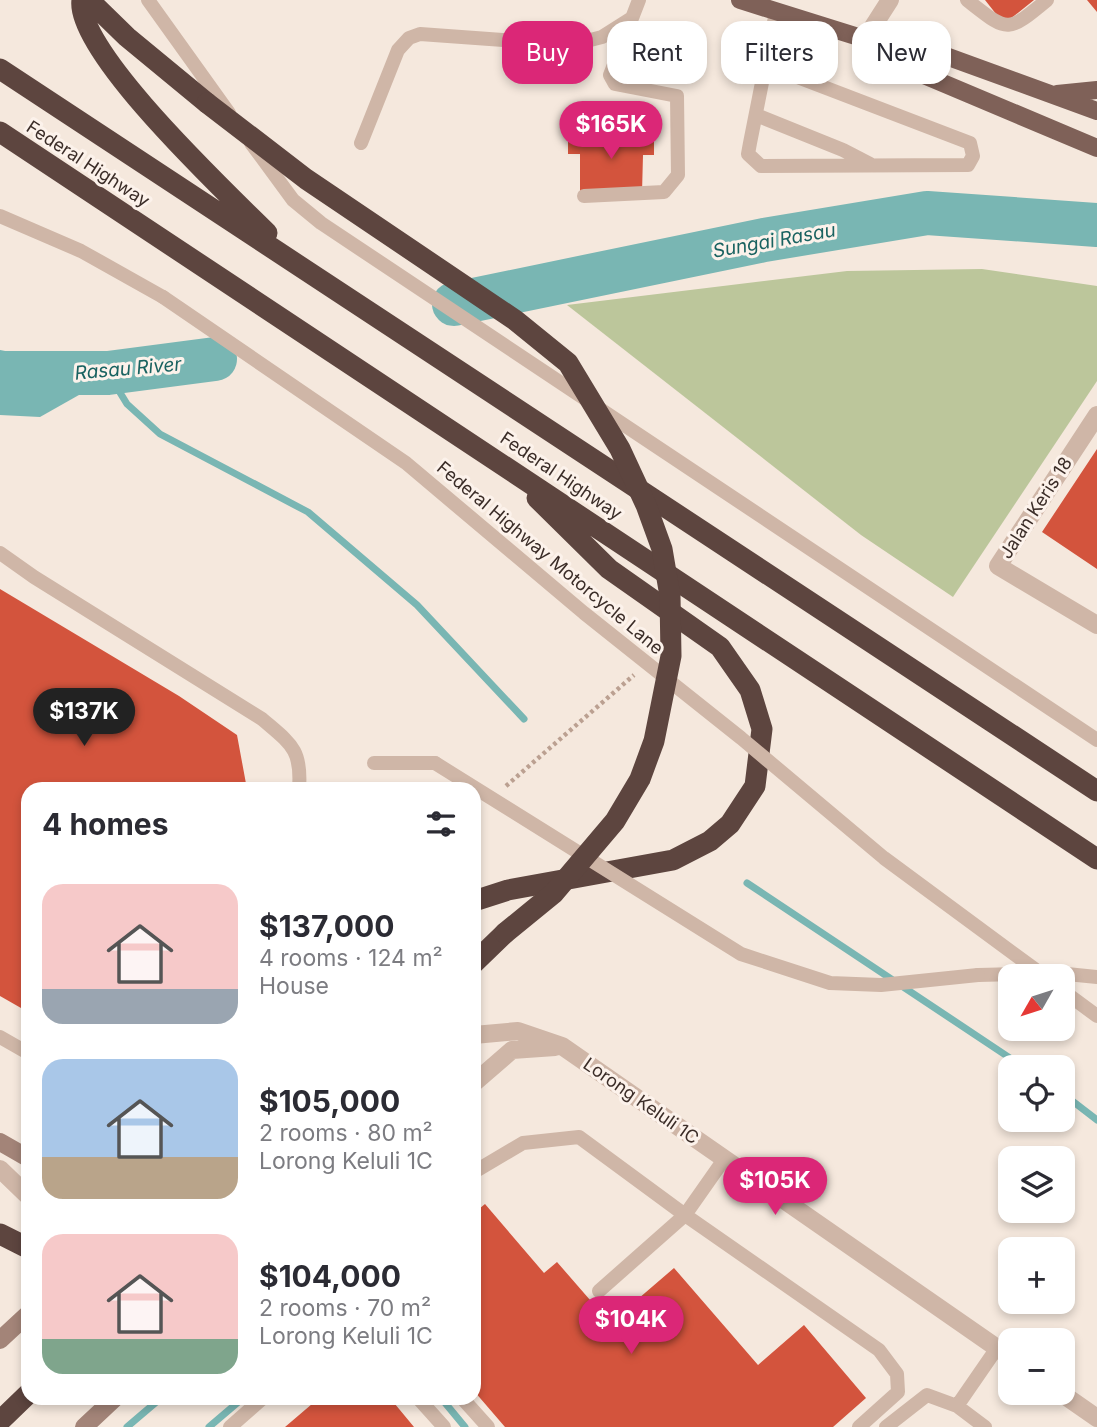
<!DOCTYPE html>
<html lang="en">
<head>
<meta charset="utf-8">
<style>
	:root { --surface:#fff; --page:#f2f2f3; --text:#2b2b33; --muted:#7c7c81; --accent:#db2777 }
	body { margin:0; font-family:Inter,sans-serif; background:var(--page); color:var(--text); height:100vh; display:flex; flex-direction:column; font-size:26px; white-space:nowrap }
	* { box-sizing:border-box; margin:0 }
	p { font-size:23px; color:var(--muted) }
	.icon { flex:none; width:38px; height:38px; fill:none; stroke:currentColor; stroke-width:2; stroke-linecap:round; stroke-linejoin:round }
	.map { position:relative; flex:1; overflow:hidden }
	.side { position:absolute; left:21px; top:782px; width:460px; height:623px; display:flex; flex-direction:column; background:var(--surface); border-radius:21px; box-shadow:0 4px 10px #0003 }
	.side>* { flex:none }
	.guide { position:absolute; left:502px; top:21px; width:488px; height:63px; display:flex; gap:14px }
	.needle { width:46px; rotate:231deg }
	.tools { position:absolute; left:998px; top:964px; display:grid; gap:14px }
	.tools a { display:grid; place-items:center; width:77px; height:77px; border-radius:14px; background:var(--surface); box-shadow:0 4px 10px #0003; font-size:35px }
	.price { position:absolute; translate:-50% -60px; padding:0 16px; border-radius:24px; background:var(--accent); color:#fff; font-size:23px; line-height:46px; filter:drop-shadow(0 2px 4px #0008) }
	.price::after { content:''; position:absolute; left:50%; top:42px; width:21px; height:16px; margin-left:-10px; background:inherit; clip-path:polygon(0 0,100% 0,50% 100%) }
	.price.active { background:#222; color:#fff }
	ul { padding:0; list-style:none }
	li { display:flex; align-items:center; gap:21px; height:175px; padding:0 21px }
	li span { display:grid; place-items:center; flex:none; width:196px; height:140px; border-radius:21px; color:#555 }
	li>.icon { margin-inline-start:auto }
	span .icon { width:84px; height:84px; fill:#fffc; stroke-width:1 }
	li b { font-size:30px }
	h2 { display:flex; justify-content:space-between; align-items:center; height:84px; padding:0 21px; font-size:30px }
	.pill { padding:0 24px; border-radius:21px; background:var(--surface); box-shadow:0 4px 10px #0003; font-size:24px; line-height:63px }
	.pill.active { background:var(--accent); color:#fff }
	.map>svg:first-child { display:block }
	.green { fill:#bcc69b }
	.water { fill:#79b6b3 }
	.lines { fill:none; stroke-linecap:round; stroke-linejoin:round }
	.stream { stroke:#79b6b3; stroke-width:7 }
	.river { stroke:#79b6b3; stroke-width:44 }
	.building { fill:#d3543d }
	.path { stroke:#bba091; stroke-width:4.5; stroke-dasharray:3.5 3.5; stroke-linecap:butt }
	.lane { stroke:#cfb6a7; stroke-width:14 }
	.street { stroke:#cfb6a7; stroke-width:18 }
	.secondary { stroke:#a38478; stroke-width:18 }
	.primary { stroke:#7f6158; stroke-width:18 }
	.highway { stroke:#5d453f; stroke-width:21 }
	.lane-bridge { stroke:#cfb6a7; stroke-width:14 }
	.highway-bridge { stroke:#5d453f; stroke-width:21 }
	.labels { text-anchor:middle; stroke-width:6; stroke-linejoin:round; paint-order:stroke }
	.street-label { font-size:18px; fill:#3b2d28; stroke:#fcf2eb }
	.water-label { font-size:19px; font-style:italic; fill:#196260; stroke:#fcf2eb }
</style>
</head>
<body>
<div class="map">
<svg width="1097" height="1427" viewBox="0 0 1097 1427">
	<rect width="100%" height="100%" fill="#f5e8dd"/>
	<path class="green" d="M 982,269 L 1097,286 L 1097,381 L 953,597 L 861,535 L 567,305 L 847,271 Z"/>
	<path class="water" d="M 0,350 L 67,363 L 86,391 L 40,417 L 0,415 Z"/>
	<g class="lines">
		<path class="stream" d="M 108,373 L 127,404 L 160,434 L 308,512 L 417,605 L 524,719
			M 747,883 L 1025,1068
			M 1062,1093 L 1097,1120
			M 441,1398 L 465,1427
			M 127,1427 L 161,1398
			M 209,1427 L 243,1398"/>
		<path class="river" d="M 454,304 L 764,240 L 927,213 L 1097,225
			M 0,373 L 108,373 L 215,359"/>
	</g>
	<path class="building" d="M 985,0 L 1034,0 L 1004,24 Z
		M 1087,0 L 1097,0 L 1097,12 Z
		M 568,133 L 654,135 L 654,155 L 643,155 L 642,193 L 580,192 L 580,154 L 568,154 Z
		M 1097,449 L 1097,569 L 1042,532 Z
		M 0,589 L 179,696 L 237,735 L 247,789 L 28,789 L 28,1012 L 0,996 Z
		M 485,1204 L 544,1273 L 557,1262 L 610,1323 L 674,1268 L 758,1365 L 804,1325 L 866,1398 L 833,1427 L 505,1427 L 474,1391 L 474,1213 Z
		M 319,1398 L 390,1398 L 414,1427 L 285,1427 Z"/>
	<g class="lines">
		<path class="path" d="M 506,786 L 634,675"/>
		<path class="lane" d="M 148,0 L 229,113
			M 967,0 C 1008,32 1006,34 1047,0
			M 766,65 L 970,143 L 973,156 L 968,165 L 761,166 L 748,154 L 750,143 L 776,12
			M 756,115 L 843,150 L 870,164
			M 251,143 L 293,200 L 321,223 L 1097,740
			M 361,143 L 398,50 L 409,38 L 420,34 L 571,45 L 602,37 L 632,18
			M 584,196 L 664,192 L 678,175 L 677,96 L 615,84 L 610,75 L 639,0
			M 0,216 L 81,251 L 163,297
			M 0,553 L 34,577 L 262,719 C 291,744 302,749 299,789
			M 374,763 L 435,763
			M 978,975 L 1057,973 L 1097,977
			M 1062,990 L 1097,1016
			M 0,1037 L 28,1053
			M 474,1172 L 523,1143 L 579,1137 L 685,1215 L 725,1158
			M 599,1291 L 685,1215 L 879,1350 L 897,1374 L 898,1392 L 859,1427
			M 418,1398 L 444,1427
			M 462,1398 L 488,1427
			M 957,1406 L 997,1348
			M 230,1427 L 263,1398
			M 886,1427 L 927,1395 L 957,1406 L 985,1427"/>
		<path class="street" d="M 865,39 L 890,0
			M 1097,415 L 998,566 L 1097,625
			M 474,1035 L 518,1031 L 562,1046 L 1010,1357
			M 474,1083 L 512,1050 L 555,1047
			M 0,1169 L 28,1196
			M 1061,1393 L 1097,1418"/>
		<path class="secondary" d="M 0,1142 L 28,1158
			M 0,1340 L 28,1314
			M 84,1427 L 115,1398"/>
		<path class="primary" d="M 740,0 L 865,39 L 888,35 L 1097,111
			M 865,39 L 881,57 L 1097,148
			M 1057,94 L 1097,90"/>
		<path class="highway" d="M 82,0 C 74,50 229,195 267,233
			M 89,0 L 127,37 L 207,103
			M 0,69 L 1097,791
			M 0,132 L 1097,859
			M 474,901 L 508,890 L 673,860 L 710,841 L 730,824 L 755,786 L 762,729 L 750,690 L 720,647 L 609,569 L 537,498
			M 474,963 L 505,933
			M 0,1234 L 28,1248
			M 0,1421 L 28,1394"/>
		<path class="lane-bridge" d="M 163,297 L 406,463 L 584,613 L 741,738 L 884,858 L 1044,976
			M 435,763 L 741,954 L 830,983 L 881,985 L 978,975"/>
		<path class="highway-bridge" d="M 207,103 L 306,179 L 515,320 L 568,363 L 620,449 L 646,505 L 662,549 L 670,596 L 671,656 L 654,741 L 640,779 L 615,821 L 554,893 L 505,933"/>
	</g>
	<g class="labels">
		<g class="street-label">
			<text transform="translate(88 164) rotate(33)" y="6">Federal Highway</text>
			<text transform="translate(561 476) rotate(34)" y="6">Federal Highway</text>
			<text transform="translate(1036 508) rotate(-57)" y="6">Jalan Keris 18</text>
			<text transform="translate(550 558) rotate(40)" y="6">Federal Highway Motorcycle Lane</text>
			<text transform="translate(641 1101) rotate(35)" y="6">Lorong Keluli 1C</text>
		</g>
		<g class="water-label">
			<text transform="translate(774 240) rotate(-10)" y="7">Sungai Rasau</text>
			<text transform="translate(128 368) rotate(-5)" y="7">Rasau River</text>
		</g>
	</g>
</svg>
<div class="tools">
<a><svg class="needle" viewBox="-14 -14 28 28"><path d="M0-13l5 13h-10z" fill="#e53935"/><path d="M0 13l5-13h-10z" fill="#7c7c81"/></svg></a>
<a><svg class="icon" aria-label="locate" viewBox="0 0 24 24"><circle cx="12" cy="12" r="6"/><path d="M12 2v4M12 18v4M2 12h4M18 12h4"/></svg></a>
<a><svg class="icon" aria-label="layers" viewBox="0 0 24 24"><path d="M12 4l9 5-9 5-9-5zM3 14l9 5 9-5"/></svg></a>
<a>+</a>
<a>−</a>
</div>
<b class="price" style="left:611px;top:161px">$165K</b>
<b class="price active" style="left:84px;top:748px">$137K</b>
<b class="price" style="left:775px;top:1217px">$105K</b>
<b class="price" style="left:631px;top:1356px">$104K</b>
<div class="guide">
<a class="pill active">Buy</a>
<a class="pill">Rent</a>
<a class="pill">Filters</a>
<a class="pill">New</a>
</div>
<section class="side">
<h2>4 homes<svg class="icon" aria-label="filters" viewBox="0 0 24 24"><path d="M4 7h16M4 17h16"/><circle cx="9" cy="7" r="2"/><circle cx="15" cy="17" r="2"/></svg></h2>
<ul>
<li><span style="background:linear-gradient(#f6c9c9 75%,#9aa5b1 0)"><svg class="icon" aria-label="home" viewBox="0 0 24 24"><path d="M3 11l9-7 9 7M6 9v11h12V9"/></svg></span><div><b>$137,000</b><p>4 rooms · 124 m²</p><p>House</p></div></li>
<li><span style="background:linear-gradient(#a9c7e8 70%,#b9a48a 0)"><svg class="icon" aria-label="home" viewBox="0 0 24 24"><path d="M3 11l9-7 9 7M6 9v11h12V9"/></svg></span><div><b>$105,000</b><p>2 rooms · 80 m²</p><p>Lorong Keluli 1C</p></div></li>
<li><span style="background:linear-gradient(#f6c9c9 75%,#7fa58c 0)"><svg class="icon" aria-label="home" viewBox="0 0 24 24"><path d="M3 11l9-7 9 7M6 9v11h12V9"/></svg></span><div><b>$104,000</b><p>2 rooms · 70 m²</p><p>Lorong Keluli 1C</p></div></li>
</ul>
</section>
</div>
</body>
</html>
